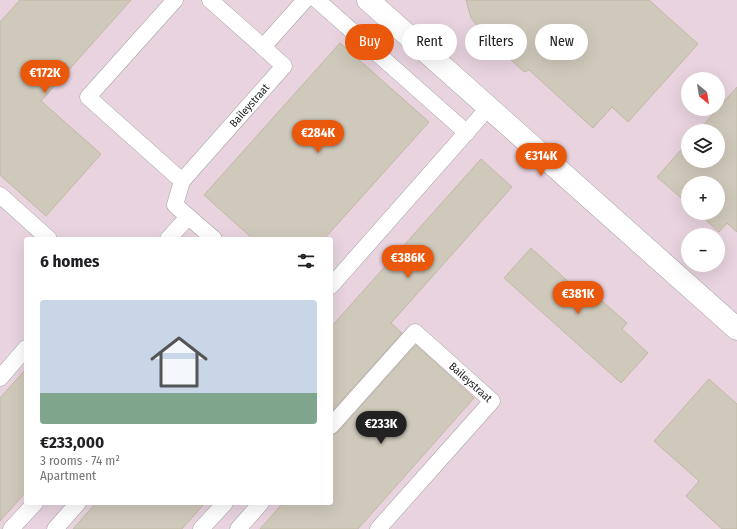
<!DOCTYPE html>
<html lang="en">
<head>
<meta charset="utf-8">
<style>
	:root { --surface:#fff; --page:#f6f6f6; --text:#202124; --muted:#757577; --line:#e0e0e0; --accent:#ea580c }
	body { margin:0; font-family:"Fira Sans Condensed",sans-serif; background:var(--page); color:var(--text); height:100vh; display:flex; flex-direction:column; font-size:15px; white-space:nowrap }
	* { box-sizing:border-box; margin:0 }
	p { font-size:13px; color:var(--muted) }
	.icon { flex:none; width:22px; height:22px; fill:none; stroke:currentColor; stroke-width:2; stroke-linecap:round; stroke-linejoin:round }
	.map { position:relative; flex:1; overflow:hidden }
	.panel { position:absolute; left:24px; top:237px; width:309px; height:268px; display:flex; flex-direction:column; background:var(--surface); border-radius:4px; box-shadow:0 4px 16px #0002 }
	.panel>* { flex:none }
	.guide { position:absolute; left:345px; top:24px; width:332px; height:36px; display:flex; gap:8px }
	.needle { width:26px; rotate:150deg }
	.buttons { position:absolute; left:681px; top:72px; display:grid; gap:8px }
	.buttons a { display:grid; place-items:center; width:44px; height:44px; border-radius:50%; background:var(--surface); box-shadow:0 4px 16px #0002; font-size:20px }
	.price { position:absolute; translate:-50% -34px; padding:0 9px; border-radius:14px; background:var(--accent); color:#fff; font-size:13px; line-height:26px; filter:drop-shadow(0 1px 2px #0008) }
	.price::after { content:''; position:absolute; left:50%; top:24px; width:12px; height:9px; margin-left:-6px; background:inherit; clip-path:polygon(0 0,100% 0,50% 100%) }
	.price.current { background:#222; color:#fff }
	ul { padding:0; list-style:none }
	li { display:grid; align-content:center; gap:8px; height:212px; padding:0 16px }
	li+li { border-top:1px solid var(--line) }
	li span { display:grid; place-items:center; height:124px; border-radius:4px; color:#555 }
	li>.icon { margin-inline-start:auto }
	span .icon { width:72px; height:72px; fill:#fffc; stroke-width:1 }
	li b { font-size:17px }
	h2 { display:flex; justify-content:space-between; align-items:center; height:48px; padding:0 16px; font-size:17px }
	.chip { padding:0 14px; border-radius:18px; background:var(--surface); box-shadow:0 4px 16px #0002; font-size:14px; line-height:36px }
	.chip.current { background:var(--accent); color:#fff }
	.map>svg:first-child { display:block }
	.industrial { fill:#e8d3df; fill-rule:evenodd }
	.building { fill:#cfc9bb; stroke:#c1b8a3 }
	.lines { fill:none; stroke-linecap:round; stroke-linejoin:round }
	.service-casing { stroke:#a4a4a4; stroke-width:17 }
	.minor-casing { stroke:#a4a4a4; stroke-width:23 }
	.service { stroke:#fff; stroke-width:16 }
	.minor { stroke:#fff; stroke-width:22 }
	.labels { text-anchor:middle; stroke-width:3; stroke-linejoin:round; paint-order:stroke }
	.street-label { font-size:11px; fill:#1d1d1d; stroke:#fff }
</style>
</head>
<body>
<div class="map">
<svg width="737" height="529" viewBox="0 0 737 529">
	<rect width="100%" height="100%" fill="#efeee2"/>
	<path class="industrial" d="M 0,0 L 737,0 L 737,529 L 0,529 ZM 688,79 L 718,79 L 718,109 L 688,109 ZM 688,131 L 718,131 L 718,161 L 688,161 ZM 688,183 L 718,183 L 718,213 L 688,213 ZM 688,235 L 718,235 L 718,265 L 688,265 ZM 26,239 L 331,239 L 331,503 L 26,503 Z"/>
	<path class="building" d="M 20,0 L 131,0 L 41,101 L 101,154 L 46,216 L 0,175 L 0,22 Z
		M 466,0 L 649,0 L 698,44 L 628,122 L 612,107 L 593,128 L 529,70 L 524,72 L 500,50 L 504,45 L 479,28 L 471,18 Z
		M 340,43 L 429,122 L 324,239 L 253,239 L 204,195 Z
		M 737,87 L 737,232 L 727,223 L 719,232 L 698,213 L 718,213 L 718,183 L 688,183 L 688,204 L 657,177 L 688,142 L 688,161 L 718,161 L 718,131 L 698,131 Z
		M 481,159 L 512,187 L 391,323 L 402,333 L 331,412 L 331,327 Z
		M 531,248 L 581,293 L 586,287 L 627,323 L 622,329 L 648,353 L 621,383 L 504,278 Z
		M 416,345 L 474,398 L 358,529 L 260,529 L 283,503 L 331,503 L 331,435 L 338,432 Z
		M 26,369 L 26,492 L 0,521 L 0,398 Z
		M 709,379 L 737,404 L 737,529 L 722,529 L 686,496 L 699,481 L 654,441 Z
		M 96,503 L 205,503 L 182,529 L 73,529 Z"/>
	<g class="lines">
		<g class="service-casing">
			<g id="service">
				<path d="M 175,0 L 88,97 L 182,181"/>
				<path d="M 210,0 L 263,47"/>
				<path d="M 317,0 L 467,133"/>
				<path d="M 0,195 L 49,239"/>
				<path d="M 168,239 L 188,217"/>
				<path id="s1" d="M 214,239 L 175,205 L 182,181 L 284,66 L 263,47 L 305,0"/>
				<path d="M 331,286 L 488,108"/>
				<path d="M 0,378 L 26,348"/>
				<path id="s2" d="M 331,426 L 415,332 L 492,401 L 378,529"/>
				<path d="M 11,529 L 35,503"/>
				<path d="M 55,529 L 78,503"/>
				<path d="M 201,529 L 225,503"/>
				<path d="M 238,529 L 261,503"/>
			</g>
		</g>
		<g class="minor-casing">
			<path id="minor" d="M 368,0 L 737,329"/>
		</g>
		<use href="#service" class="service"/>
		<use href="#minor" class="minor"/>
	</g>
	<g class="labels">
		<g class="street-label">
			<text dy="4" stroke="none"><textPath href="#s1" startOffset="178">Baileystraat</textPath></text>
			<text dy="4" stroke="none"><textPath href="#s2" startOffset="201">Baileystraat</textPath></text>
		</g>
	</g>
</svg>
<div class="buttons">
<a><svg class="needle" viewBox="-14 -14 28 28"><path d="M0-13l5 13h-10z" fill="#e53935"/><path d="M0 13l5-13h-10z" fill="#757577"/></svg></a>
<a><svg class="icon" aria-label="layers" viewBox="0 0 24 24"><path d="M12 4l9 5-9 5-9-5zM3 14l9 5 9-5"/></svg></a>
<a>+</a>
<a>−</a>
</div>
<b class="price" style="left:45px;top:94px">€172K</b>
<b class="price" style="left:318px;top:154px">€284K</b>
<b class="price" style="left:541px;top:177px">€314K</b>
<b class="price" style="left:408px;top:279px">€386K</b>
<b class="price" style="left:578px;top:315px">€381K</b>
<b class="price current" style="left:381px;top:445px">€233K</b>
<div class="guide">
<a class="chip current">Buy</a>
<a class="chip">Rent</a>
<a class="chip">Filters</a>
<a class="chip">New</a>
</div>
<section class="panel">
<h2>6 homes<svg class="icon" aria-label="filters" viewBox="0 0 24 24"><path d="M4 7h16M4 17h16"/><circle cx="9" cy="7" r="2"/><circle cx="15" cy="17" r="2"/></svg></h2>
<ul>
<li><span style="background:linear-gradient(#c9d6e8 75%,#7fa58c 0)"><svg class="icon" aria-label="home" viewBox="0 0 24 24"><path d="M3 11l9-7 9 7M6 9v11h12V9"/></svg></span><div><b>€233,000</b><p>3 rooms · 74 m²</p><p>Apartment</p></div></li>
</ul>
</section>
</div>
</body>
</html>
